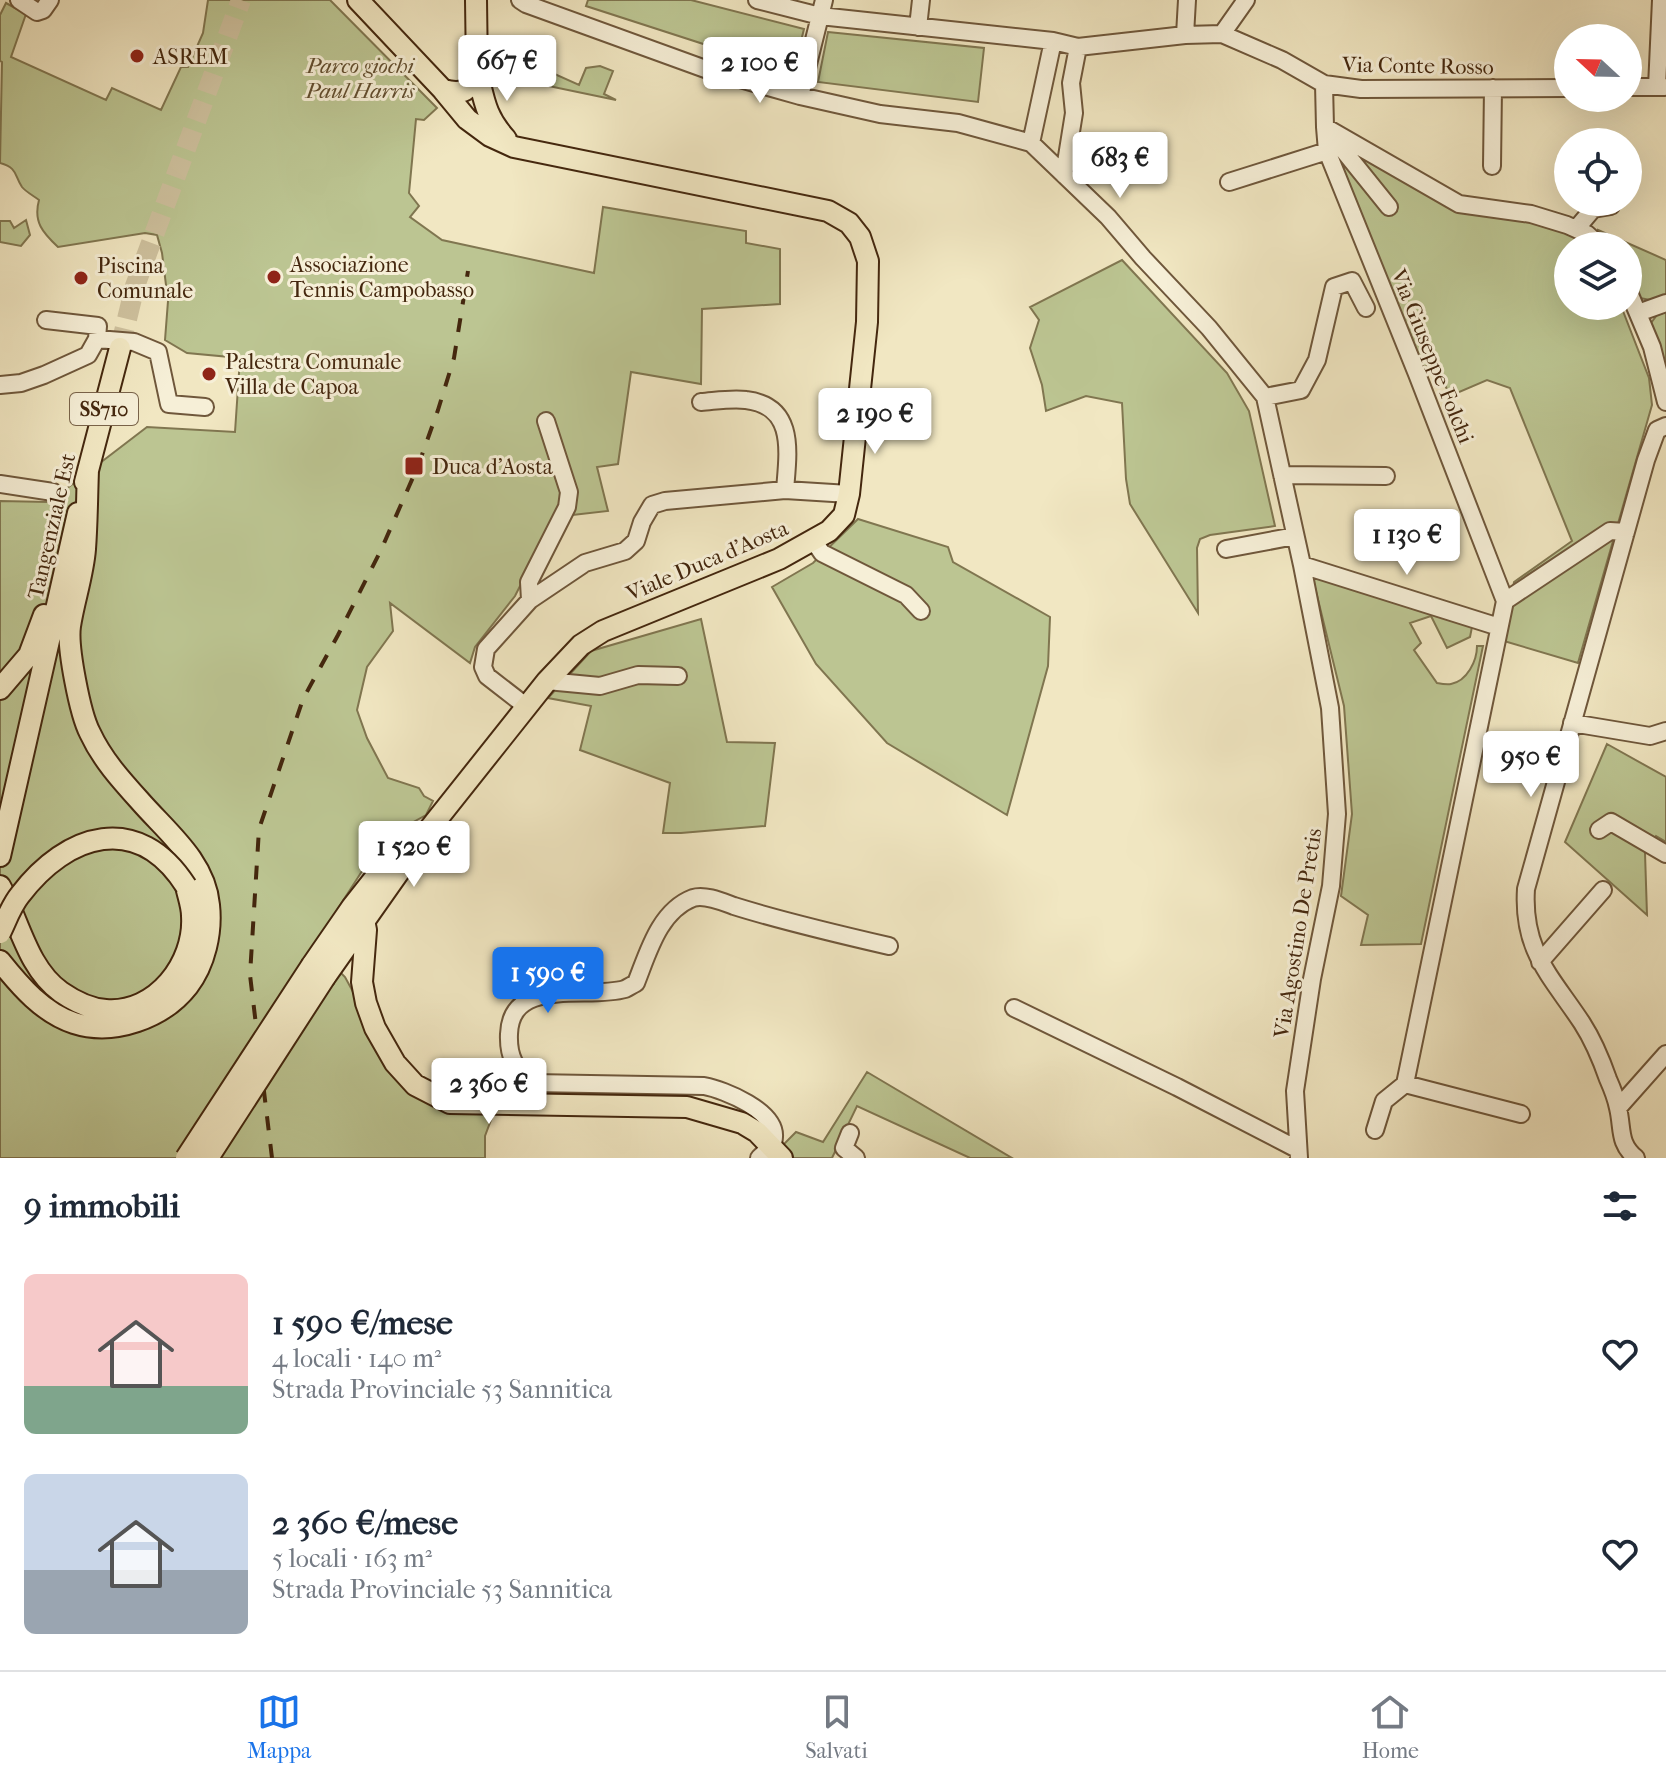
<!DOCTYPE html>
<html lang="it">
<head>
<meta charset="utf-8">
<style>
	:root { --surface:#fff; --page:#f6f6f7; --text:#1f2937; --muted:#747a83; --line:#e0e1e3; --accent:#1a73e8 }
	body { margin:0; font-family:"IM FELL French Canon",serif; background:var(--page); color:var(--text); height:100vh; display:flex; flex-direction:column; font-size:30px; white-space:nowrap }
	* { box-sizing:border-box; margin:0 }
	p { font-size:26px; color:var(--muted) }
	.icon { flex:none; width:44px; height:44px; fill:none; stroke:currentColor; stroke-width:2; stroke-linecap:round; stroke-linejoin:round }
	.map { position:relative; height:1158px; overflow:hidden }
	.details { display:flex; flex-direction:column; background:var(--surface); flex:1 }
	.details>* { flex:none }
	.needle { width:52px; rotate:292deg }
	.controls { position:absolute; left:1554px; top:24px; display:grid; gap:16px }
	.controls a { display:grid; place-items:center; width:88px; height:88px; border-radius:50%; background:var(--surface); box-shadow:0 8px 32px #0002; font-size:40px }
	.price { position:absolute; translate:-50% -68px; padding:0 18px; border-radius:8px; background:#fff; color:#222; font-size:26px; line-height:52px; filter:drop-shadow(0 2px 4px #0008) }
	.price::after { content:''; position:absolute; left:50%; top:48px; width:24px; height:18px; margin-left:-12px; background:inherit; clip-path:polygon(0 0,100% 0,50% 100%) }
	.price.selected { background:var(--accent); color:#fff }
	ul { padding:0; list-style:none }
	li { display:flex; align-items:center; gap:24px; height:200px; padding:0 24px }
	li span { display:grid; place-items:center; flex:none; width:224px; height:160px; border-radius:12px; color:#555 }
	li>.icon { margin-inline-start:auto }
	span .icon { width:96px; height:96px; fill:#fffc; stroke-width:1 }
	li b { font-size:34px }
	h2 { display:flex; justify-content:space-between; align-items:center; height:96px; padding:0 24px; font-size:34px }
	.dock { display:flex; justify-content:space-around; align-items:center; height:112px; border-top:2px solid var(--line); background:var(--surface); font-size:22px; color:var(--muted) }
	.dock a { display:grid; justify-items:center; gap:4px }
	.dock .selected { color:var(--accent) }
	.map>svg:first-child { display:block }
	.green { fill:#bcc592; stroke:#807650; stroke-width:2 }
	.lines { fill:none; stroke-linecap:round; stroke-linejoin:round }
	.major-tunnel { stroke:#cec19e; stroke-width:20; stroke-dasharray:20 10; stroke-linecap:butt }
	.minor-casing { stroke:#6f573b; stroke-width:20 }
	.major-casing { stroke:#44270e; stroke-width:24 }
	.minor { stroke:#f6efd7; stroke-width:16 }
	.major { stroke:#f1e7c2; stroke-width:20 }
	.rail { stroke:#44270e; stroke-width:4; stroke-dasharray:14 14; stroke-linecap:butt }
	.major-bridge-casing { stroke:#44270e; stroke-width:24; stroke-linecap:butt }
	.major-bridge { stroke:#f1e7c2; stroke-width:20 }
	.poi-dot { fill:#8f2418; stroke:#f6efd7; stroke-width:3 }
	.labels { text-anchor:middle; stroke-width:6; stroke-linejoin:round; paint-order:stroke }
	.shield { fill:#f6efd7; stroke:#79634a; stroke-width:2 }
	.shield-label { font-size:20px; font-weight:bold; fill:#44270e }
	.poi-label { font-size:22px; fill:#44270e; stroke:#f6efd7; text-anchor:start }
	.park-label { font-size:22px; font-style:italic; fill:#624e2f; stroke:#f6efd7 }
	.street-label { font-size:22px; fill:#44270e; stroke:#f6efd7 }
</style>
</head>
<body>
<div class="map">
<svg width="1666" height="1158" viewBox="0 0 1666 1158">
	<rect width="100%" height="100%" fill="#f1e7c2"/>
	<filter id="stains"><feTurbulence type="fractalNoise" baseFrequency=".0025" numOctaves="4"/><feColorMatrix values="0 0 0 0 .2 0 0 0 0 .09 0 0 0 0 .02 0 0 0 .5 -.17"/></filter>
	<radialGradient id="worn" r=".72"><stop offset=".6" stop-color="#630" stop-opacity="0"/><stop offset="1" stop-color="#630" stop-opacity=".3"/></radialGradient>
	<path class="green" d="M 208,0 L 330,0 L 437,108 L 424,120 L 416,119 L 409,193 L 419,206 L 410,217 L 442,240 L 594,273 L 603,207 L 746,231 L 746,243 L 780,249 L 780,304 L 702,309 L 701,384 L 631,372 L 618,464 L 597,467 L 608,511 L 555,517 L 515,596 L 475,647 L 470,663 L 390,603 L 393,631 L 367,667 L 357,710 L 367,738 L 388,778 L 419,788 L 424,796 L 433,801 L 426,815 L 408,825 L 382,846 L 364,868 L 337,910 L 325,935 L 329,961 L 345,977 L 358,1001 L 371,1040 L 390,1073 L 407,1090 L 494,1112 L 485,1136 L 485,1158 L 0,1158 L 0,501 L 49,502 L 147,427 L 235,432 L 240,358 L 187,353 L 165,340 L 168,301 L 162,253 L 157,235 L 145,233 L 58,247 C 43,233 33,222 39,200 C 34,196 26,192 22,187 C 14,175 18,168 0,163 L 2,62 L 0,61 L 0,15 L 6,3 L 26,14 L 11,57 L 106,100 L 112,88 L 161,110 L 181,67 L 188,67 L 203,33 Z
		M 588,0 L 691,0 L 804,29 L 800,45 L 789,43 L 787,50 L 798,53 L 793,73 L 586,6 Z
		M 828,32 L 984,48 L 978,102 L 818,82 Z
		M 545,63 L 552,66 L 550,72 L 579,85 L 586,68 L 600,66 L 613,71 L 604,94 L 616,100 L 539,84 Z
		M 1352,150 L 1455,208 L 1547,225 L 1572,236 L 1586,246 L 1568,246 L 1568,306 L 1621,306 L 1649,378 L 1652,405 L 1578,663 L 1504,641 L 1514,582 L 1572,541 L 1510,388 L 1487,380 L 1450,396 L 1435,363 L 1420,368 L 1337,152 Z
		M 26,220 L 30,235 L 21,246 L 0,242 L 0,221 L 10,221 L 14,228 Z
		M 1598,230 L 1666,260 L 1666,296 L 1650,300 L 1640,298 L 1628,274 L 1628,246 L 1609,246 L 1598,233 Z
		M 1122,260 L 1227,373 L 1249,411 L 1275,526 L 1210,535 L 1200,539 L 1197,548 L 1198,613 L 1130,504 L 1126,479 L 1122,403 L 1086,396 L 1046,411 L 1042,385 L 1030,348 L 1039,320 L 1030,307 Z
		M 1666,312 L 1666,381 L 1651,323 L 1657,315 Z
		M 858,519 L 948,547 L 953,562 L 1050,617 L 1048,666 L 1007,815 L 887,743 L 816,664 L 772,587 L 813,563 Z
		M 1312,575 L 1472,627 L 1470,637 L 1447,648 L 1431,616 L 1410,623 L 1421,643 L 1414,650 L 1437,683 C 1442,684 1447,685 1451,684 C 1467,681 1477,661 1477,646 L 1483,646 L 1421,944 L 1361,945 L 1368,915 L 1341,896 L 1352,814 L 1344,706 Z
		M 701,619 L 727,742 L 775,743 L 765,826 L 681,833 L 663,833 L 670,783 L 580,750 L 591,706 L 548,698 L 591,651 Z
		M 1607,744 L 1666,777 L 1666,842 L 1656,836 L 1645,853 L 1647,915 L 1565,842 Z
		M 867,1072 L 1012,1158 L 970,1158 L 857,1106 L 832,1158 L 793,1158 L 783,1145 L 796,1132 L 823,1142 Z"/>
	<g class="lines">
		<path class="major-tunnel" d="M 120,348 L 135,286 L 241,0"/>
		<g class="minor-casing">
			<path id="minor" d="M 19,0 L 37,12 L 43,10 L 50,0
				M 520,0 L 526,4 L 708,70 L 800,96 L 880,114 L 958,123 L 1031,143 L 1108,217 L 1143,258 L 1209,328 L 1265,397 L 1302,565 L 1330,708 L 1337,814 L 1331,886 L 1312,979 L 1295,1091 L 1299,1158
				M 757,0 L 820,16 L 1053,41 L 1078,47 L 1185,35 L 1222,34 L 1282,60 L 1324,84 L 1361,89 L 1568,88
				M 918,27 L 921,0
				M 1222,34 L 1246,0
				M 1185,35 L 1187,0
				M 1324,84 L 1325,127 L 1459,204 L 1531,214 L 1567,225 L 1587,234 L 1600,246
				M 1628,87 L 1664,87
				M 1657,87 L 1661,0
				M 800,96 L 824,0
				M 1325,127 L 1327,151 L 1417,374 L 1505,601 L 1405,1084
				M 1331,135 L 1389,207
				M 1031,143 L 1053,41
				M 1492,166 L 1493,88
				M 1064,175 L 1074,113 L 1071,83 L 1078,47
				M 1229,182 L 1327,151
				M 1576,229 L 1593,209 L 1611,206
				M 1628,290 L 1652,347 L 1666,402
				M 1638,313 L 1666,303
				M 46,320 L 98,326 L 97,339 L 134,342 L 158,352 L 169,404 L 205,407
				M 0,385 L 21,383 L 44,375 L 88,355 L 97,339
				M 1265,397 L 1301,390 L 1317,360 L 1334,287 L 1352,281 L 1366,308
				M 701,402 C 715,401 732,398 746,400 C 796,406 788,452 785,490
				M 1282,475 L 1386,476
				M 0,484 L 53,492
				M 813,540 L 822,553 L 906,595 L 921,611
				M 1226,549 L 1295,536
				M 1302,565 L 1499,627
				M 530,600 L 529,582 L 567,507 L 569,492 L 546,421
				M 1505,601 L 1610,531 L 1626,532
				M 547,681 L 600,686 L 638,675 L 678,676
				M 527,707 L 487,676 L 483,667 L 486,649 L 530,600 L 585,563 L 625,551 L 636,541 L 642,522 L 652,505 L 665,501 L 785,490 L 849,494
				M 1572,723 L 1650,736 L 1666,731
				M 1599,830 L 1611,822 L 1666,854
				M 1540,962 L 1603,890
				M 1014,1008 L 1177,1087 L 1297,1149
				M 1618,1108 L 1666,1054
				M 1375,1130 L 1384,1101 L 1405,1084 L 1521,1114
				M 850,1133 L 844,1148 L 856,1158
				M 759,1158 C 765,1152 774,1146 774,1137 C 776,1111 725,1090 704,1086 L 533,1083 C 515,1069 508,1057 509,1034 C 511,976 588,1000 625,989 C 629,987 632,985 636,983 C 648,953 659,911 693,898 C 705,894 723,902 734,906 C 785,922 837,934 889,946
				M 1636,1158 C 1618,1143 1623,1129 1618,1108 C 1616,1098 1612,1088 1608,1079 C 1601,1059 1593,1040 1582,1023 C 1551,976 1522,951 1526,889 L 1646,460 L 1657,430 L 1666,426"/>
		</g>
		<g class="major-casing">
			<path id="major" d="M 477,71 C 484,99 485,116 506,139
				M 443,90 C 463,95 471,91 477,71 L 476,0
				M 85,482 L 120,348
				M 0,689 L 29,655 L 44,615
				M 0,856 L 78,513
				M 0,886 C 19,920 27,968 61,992 C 74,1001 90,1009 106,1010 C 156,1014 195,963 192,916 C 192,906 188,896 186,886
				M 364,920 L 366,930 L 362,982 L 366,1003 L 375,1028 L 395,1063 L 415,1085 L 450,1103 L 687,1107 L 742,1123 L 757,1132 L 782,1158
				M 0,961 C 20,986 43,1013 74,1023 C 114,1036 163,1018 188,986 C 205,964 212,932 209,905 C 205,861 167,832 140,801 C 121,780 102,759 90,733 C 80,714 67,647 70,626 C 74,600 83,575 85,549 C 87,522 87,496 88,470
				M 312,965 L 352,907 L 382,869 L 406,850
				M 325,977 L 427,832 L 547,681 L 581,645 L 603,631 L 779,559 L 829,531 L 844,515 L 849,494 L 867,322 L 868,261 L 860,237 L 849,223 L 828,211 L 514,147 L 490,136 L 467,119 L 443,90 L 358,0"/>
		</g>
		<use href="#minor" class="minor"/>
		<use href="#major" class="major"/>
		<path class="rail" d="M 272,1158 L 250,975 L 259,829 L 303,699 L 338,635 L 381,550 L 418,466 L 438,410 L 454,358 L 468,271"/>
		<g class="major-bridge-casing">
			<path id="major-bridge" d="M 0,933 C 6,921 11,906 20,895 C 67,833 138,811 186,886
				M 186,1158 L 312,965
				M 208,1158 L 325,977"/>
		</g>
		<use href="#major-bridge" class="major-bridge"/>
	</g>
	<g class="poi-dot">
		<circle cx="137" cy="56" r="8"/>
		<circle cx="274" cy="277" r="8"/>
		<circle cx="81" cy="278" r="8"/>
		<circle cx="209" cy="374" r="8"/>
		<rect x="404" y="456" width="20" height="20" rx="4"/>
	</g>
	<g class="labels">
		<rect class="shield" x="70" y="393" width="68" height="32" rx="6"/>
		<g class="shield-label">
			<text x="104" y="416">SS710</text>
		</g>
		<g class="poi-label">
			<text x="153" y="64">ASREM</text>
			<text x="290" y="272">Associazione<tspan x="290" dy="25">Tennis Campobasso</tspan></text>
			<text x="97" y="273">Piscina<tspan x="97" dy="25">Comunale</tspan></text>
			<text x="225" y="369">Palestra Comunale<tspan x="225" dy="25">Villa de Capoa</tspan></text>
			<text x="432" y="474">Duca d’Aosta</text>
		</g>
		<g class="park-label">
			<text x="360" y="73">Parco giochi<tspan x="360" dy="25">Paul Harris</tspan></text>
		</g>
		<g class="street-label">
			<text transform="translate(1418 65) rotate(1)" y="8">Via Conte Rosso</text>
			<text transform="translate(1433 356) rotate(68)" y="8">Via Giuseppe Folchi</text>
			<text transform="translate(51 526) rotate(-77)" y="8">Tangenziale Est</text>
			<text transform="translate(707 560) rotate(-23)" y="8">Viale Duca d'Aosta</text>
			<text transform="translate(1297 933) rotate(-81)" y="8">Via Agostino De Pretis</text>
		</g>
	</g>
	<rect width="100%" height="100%" filter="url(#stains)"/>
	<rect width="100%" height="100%" fill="url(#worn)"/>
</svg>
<div class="controls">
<a><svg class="needle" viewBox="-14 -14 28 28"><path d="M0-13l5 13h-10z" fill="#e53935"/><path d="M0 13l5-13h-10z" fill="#747a83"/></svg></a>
<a><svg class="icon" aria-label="locate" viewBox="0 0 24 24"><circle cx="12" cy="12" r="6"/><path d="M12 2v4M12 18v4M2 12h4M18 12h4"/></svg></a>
<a><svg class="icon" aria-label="layers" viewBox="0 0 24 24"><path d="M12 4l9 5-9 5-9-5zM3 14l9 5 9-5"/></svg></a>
</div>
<b class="price" style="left:507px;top:103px">667 €</b>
<b class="price" style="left:760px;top:105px">2 100 €</b>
<b class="price" style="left:1120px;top:200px">683 €</b>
<b class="price" style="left:875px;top:456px">2 190 €</b>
<b class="price" style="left:1407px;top:577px">1 130 €</b>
<b class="price" style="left:1531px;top:799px">950 €</b>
<b class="price" style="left:414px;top:889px">1 520 €</b>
<b class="price selected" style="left:548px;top:1015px">1 590 €</b>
<b class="price" style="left:489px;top:1126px">2 360 €</b>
</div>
<section class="details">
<h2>9 immobili<svg class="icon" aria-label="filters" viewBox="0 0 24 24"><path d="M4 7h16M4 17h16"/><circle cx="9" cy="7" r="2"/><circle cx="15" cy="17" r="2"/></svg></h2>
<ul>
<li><span style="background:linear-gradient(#f6c9c9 70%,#7fa58c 0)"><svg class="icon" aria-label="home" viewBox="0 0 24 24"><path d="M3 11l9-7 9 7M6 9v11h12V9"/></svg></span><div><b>1 590 €/mese</b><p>4 locali · 140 m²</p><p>Strada Provinciale 53 Sannitica</p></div><svg class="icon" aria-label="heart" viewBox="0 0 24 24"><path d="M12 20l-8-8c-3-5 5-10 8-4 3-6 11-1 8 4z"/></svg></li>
<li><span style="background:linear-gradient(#c9d6e8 60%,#9aa5b1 0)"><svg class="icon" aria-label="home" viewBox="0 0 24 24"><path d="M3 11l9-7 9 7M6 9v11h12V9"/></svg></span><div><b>2 360 €/mese</b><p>5 locali · 163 m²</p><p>Strada Provinciale 53 Sannitica</p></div><svg class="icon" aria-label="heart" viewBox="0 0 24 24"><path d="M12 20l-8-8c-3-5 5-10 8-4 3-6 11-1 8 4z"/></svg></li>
</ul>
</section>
<nav class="dock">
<a class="selected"><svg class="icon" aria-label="map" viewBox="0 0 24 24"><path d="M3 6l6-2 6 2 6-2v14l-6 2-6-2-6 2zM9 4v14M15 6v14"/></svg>Mappa</a>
<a><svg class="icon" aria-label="saved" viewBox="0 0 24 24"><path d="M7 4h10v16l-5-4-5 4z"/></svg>Salvati</a>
<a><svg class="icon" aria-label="home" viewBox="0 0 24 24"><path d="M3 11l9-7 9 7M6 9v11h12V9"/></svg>Home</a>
</nav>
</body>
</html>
